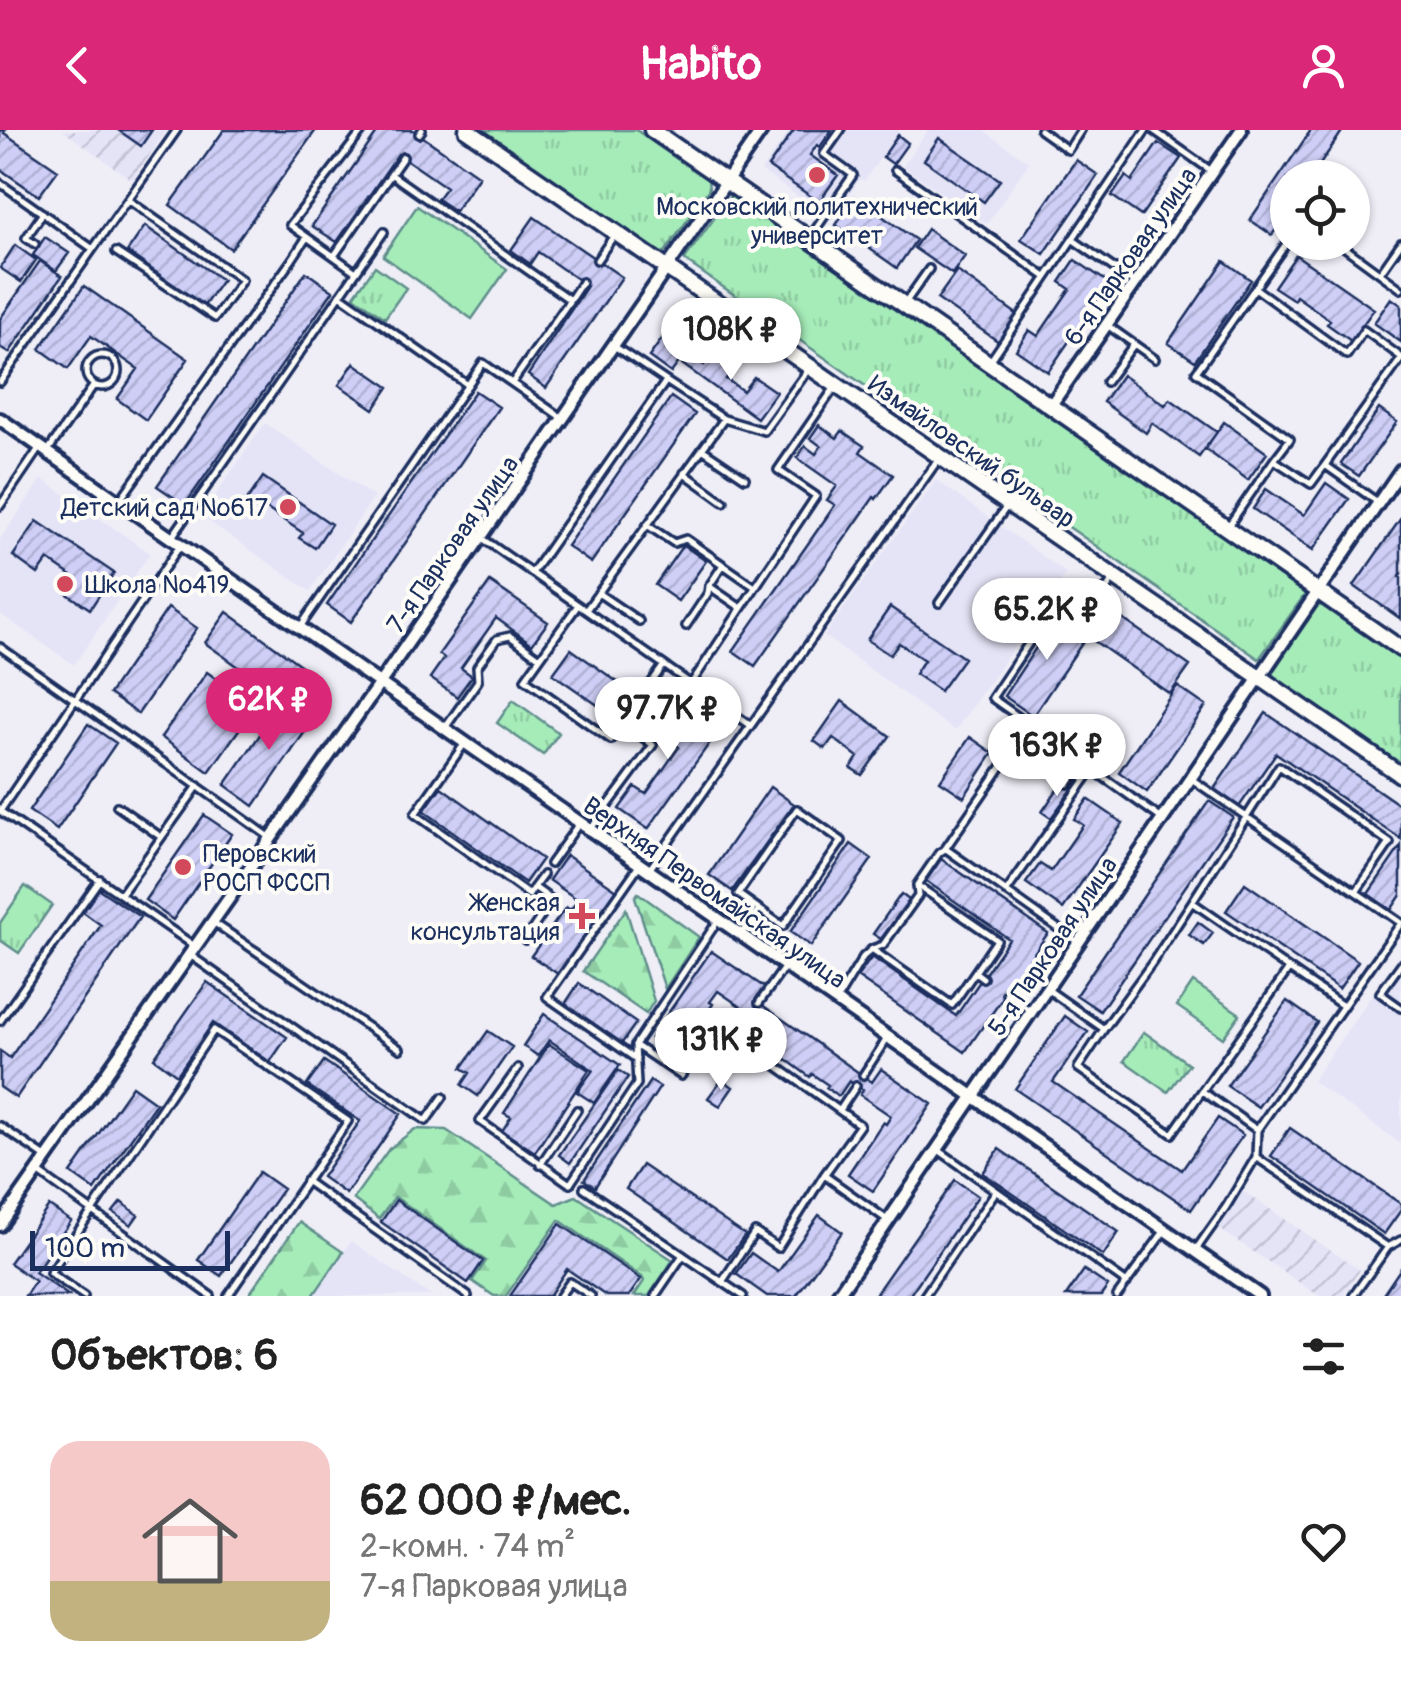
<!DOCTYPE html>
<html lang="ru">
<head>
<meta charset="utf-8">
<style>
	:root { --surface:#fff; --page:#f6f6f6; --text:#222; --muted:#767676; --line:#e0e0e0; --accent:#db2777 }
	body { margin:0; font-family:Pangolin,sans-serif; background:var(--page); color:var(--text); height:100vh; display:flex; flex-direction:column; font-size:38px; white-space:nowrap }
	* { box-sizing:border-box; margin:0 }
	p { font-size:32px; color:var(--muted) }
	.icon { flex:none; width:55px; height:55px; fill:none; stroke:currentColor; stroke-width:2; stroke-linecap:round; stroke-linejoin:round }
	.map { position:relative; height:1166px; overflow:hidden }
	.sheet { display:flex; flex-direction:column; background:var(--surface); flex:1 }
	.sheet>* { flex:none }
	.buttons { position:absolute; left:1270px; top:30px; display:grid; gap:20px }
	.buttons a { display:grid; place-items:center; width:100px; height:100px; border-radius:50%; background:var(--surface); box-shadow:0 2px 8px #0004; font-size:50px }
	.scale { position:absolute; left:30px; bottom:25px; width:200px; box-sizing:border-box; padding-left:10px; border:5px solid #1b2f5e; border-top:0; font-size:28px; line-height:35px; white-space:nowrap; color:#1b2f5e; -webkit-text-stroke:8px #fdfcf7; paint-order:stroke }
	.price { position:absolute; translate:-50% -85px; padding:0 22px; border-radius:35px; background:#fff; color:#222; font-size:32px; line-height:65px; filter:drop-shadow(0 2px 5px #0008) }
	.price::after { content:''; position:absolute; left:50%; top:60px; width:30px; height:22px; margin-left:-15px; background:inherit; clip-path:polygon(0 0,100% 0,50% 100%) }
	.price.selected { background:var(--accent); color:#fff }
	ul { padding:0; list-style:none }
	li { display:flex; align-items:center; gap:30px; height:250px; padding:0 50px }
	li+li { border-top:2px solid var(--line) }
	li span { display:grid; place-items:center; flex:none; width:280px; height:200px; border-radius:30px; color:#555 }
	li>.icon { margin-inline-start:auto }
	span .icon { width:120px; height:120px; fill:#fffc; stroke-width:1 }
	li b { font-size:42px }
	h2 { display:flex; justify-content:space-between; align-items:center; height:120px; padding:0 50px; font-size:42px }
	header { display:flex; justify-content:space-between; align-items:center; height:130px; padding:0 50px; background:var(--accent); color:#fff; font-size:45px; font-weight:700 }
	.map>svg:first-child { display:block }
	.built { fill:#e5e4f7 }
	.industrial { fill:url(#industrial-furrows) }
	.grass { fill:#a6ecb9; stroke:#608e8c; stroke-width:2.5 }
	.forest { fill:url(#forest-firs); stroke:#608e8c; stroke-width:2.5 }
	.park { fill:url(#park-tufts); stroke:#608e8c; stroke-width:2.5 }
	.building { fill:url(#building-hatch); stroke:#1b2f5e; stroke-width:2.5 }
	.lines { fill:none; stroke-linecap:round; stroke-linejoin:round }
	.service-casing { stroke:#1b2f5e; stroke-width:12 }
	.minor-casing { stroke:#1b2f5e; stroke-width:18 }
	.tertiary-casing { stroke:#1b2f5e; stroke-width:21 }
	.service { stroke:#fdfcf7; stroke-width:5 }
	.minor { stroke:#fdfcf7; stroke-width:10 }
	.tertiary { stroke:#fdfcf7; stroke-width:14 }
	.poi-dot { fill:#d1495b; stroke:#fdfcf7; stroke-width:4 }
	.labels { text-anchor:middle; stroke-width:8; stroke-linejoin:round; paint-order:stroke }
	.poi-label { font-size:25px; fill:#1b2f5e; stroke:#fdfcf7; text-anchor:end }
	.street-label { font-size:25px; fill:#1b2f5e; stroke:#fdfcf7 }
</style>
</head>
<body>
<header><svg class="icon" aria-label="back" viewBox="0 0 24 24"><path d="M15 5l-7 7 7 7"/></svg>Habito<svg class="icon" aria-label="person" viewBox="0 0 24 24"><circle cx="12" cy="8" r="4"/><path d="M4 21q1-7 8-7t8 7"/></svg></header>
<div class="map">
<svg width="1401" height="1166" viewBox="0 0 1401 1166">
	<defs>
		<pattern id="industrial-furrows" width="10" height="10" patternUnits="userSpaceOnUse" patternTransform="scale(2.5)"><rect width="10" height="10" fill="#e5e4f7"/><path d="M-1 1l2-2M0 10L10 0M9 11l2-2" fill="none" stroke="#c4c4d6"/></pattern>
		<pattern id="forest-firs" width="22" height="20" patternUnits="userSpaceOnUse" patternTransform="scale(2.5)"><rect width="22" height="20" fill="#a6ecb9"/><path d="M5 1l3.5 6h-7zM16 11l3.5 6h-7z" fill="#8ecba1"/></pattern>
		<pattern id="park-tufts" width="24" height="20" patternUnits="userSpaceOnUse" patternTransform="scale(2.5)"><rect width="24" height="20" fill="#a6ecb9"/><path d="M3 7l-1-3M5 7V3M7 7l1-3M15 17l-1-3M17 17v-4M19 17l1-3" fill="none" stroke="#8ecba1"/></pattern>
		<pattern id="building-hatch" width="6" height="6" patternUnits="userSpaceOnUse" patternTransform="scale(2.5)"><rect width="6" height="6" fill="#cecef6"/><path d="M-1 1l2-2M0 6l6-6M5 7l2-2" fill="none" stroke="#b0b1d5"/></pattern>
	</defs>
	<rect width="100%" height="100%" fill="#efeef7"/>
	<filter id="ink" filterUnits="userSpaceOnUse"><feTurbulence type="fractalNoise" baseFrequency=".01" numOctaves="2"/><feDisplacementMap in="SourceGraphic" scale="20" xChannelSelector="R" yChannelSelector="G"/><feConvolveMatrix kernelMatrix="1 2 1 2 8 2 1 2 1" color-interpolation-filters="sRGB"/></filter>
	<g filter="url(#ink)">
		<path class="built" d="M 790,0 L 900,0 L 864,51 L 860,49 L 832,90 L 761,41 Z
			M 928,0 L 983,0 L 1029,32 L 987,94 L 903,36 Z
			M 265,293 L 374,367 L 310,461 L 201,386 Z
			M 42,349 L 150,423 L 74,535 L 0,484 L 0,409 Z
			M 936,350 L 1066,443 L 955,601 L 824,506 Z
			M 1401,823 L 1401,1014 L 1312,951 Z
			M 351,1111 L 431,1166 L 313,1166 Z"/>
		<path class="industrial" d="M 62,0 L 167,0 L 132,50 Z
			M 1243,1061 L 1360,1140 L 1343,1166 L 1319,1166 L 1218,1098 Z"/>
		<path class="grass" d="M 417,76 L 507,139 L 472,189 L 383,126 Z
			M 1193,852 L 1240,884 L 1223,908 L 1177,876 Z"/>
		<path class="forest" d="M 638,763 L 699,807 L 665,859 L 635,767 Z
			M 626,779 L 654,871 L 646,884 L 583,841 Z
			M 415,999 L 446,1000 L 556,1074 L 576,1066 L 673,1130 L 649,1166 L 634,1166 L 644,1151 L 642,1147 L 559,1090 L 506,1166 L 494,1166 L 472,1151 L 486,1131 L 395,1067 L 379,1089 L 353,1069 L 389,1019 Z
			M 299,1092 L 343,1122 L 313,1166 L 248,1166 Z"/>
		<path class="park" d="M 476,0 L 636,0 L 708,49 L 709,59 L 666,121 L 660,124 L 653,121 Z
			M 731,65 L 1308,460 L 1259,529 L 684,130 Z
			M 375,136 L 406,158 L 385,188 L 354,166 Z
			M 1324,474 L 1401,528 L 1401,635 L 1273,546 L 1273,538 L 1316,477 Z
			M 513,570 L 559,603 L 543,625 L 497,593 Z
			M 25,756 L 52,775 L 19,823 L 0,810 L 0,793 Z
			M 1144,902 L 1189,934 L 1168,962 L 1124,931 Z"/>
		<path class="building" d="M 0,0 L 5,0 L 4,3 L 58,40 L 39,66 L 0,39 Z
			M 118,0 L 152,0 L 141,16 Z
			M 224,0 L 316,0 L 231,119 L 170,75 Z
			M 379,0 L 413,0 L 479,46 L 455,81 L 437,69 L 446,57 L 398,24 L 337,112 L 312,96 Z
			M 794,0 L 832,0 L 820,17 L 817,15 L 810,25 L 838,45 L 819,72 L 768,37 Z
			M 1311,0 L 1343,0 L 1311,48 L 1288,48 L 1288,82 L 1272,105 L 1250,90 Z
			M 898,5 L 908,13 L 893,34 L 883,27 Z
			M 939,8 L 1000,50 L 984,72 L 924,30 Z
			M 1158,13 L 1181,28 L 1141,86 L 1112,66 L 1126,46 L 1132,51 Z
			M 1076,30 L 1098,45 L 1044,124 L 1021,109 Z
			M 855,67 L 916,110 L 897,138 L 836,95 Z
			M 534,87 L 622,147 L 546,258 L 528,245 L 587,156 L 538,122 L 530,134 L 511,120 Z
			M 145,96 L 222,150 L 204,176 L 127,122 Z
			M 927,99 L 965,126 L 952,144 L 914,118 Z
			M 45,107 L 69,123 L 56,141 L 33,125 Z
			M 15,115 L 36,130 L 21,152 L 0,138 Z
			M 1296,125 L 1374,179 L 1351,211 L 1327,194 L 1330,190 L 1296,166 L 1294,170 L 1274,157 Z
			M 1075,130 L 1109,153 L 1048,242 L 1016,220 L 1029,200 L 1038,206 L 1070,159 L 1060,152 Z
			M 40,131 L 62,146 L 9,223 L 0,217 L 0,189 Z
			M 1224,131 L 1251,150 L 1195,231 L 1168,213 Z
			M 957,141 L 1018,185 L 999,212 L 937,169 Z
			M 306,142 L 333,161 L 185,375 L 157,356 Z
			M 84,156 L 188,229 L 146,290 L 117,269 L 138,239 L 91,206 L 68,239 L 40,219 Z
			M 1391,168 L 1401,175 L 1401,212 L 1374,193 Z
			M 669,199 L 691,216 L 671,243 L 649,227 Z
			M 715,220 L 736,235 L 726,249 L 743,261 L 754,247 L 776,262 L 757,288 L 682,234 L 689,224 L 704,235 Z
			M 354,233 L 389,257 L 374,279 L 339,255 Z
			M 1122,245 L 1165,275 L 1170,269 L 1217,302 L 1199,327 L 1152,293 L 1146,303 L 1103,272 Z
			M 475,261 L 499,277 L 351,492 L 327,475 Z
			M 671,267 L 695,284 L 591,433 L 567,416 Z
			M 1379,279 L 1397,292 L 1359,346 L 1341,334 Z
			M 1224,292 L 1267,323 L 1248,350 L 1205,319 Z
			M 819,295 L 837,308 L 842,301 L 864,316 L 860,322 L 893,345 L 876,369 L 874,367 L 755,536 L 733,521 L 835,375 L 827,370 L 837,356 L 797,328 L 805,316 L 816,324 L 821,316 L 810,308 Z
			M 263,347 L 331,394 L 315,418 L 299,408 L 303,403 L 264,377 L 261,382 L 246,372 Z
			M 1326,353 L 1349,369 L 1313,420 L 1253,379 L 1266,359 L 1304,385 Z
			M 1401,388 L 1401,444 L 1399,447 L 1401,448 L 1401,489 L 1354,456 Z
			M 37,391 L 114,443 L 90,479 L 66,463 L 76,449 L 48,430 L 38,444 L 13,426 Z
			M 683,415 L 706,431 L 678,471 L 655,455 Z
			M 490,452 L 548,492 L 532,514 L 496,488 L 461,538 L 472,546 L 457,567 L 430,548 L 444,528 L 439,524 Z
			M 890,477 L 964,528 L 940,561 L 915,544 L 924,530 L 899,513 L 890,525 L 867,510 Z
			M 168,478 L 197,498 L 138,584 L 109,564 Z
			M 1107,478 L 1190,536 L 1170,564 L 1087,506 Z
			M 1061,480 L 1091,500 L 1033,586 L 1004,566 Z
			M 227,482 L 310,542 L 288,572 L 205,513 Z
			M 571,519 L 626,558 L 609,583 L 553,544 Z
			M 207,542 L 255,577 L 209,642 L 161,607 Z
			M 1177,556 L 1206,576 L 1147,662 L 1119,642 Z
			M 658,568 L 714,607 L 648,699 L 619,679 L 635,657 L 646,664 L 679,617 L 642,591 Z
			M 284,570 L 313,590 L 254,676 L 225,655 Z
			M 842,571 L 890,606 L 862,645 L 851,638 L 858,627 L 833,608 L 825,619 L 814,611 Z
			M 1266,583 L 1401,676 L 1401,709 L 1276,623 L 1239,677 L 1214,659 Z
			M 88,594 L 116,613 L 57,700 L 29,681 Z
			M 970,607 L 993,623 L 964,667 L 940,651 Z
			M 1063,651 L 1073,658 L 1051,688 L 1042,682 Z
			M 441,657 L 542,729 L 525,753 L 424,681 Z
			M 770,657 L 794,674 L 732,761 L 709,745 Z
			M 1088,669 L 1123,693 L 1063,779 L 1026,753 L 1040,734 L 1051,741 L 1083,695 L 1074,689 Z
			M 1209,671 L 1233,687 L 1100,881 L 1076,865 Z
			M 204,685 L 232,704 L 173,790 L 145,770 Z
			M 851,714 L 872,729 L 811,816 L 790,802 Z
			M 1401,716 L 1401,765 L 1391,780 L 1368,764 Z
			M 566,725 L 617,760 L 558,844 L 531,826 L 566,777 L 570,780 L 578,770 L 549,750 Z
			M 941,729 L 1048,803 L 965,922 L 857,847 L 872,827 L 956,886 L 1009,809 L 926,751 Z
			M 1245,753 L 1358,831 L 1339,859 L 1226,781 Z
			M 99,759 L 140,787 L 16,968 L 0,957 L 0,921 L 10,928 L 101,795 L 83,782 Z
			M 901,764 L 909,770 L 881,809 L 873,804 Z
			M 1198,792 L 1213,803 L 1204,815 L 1189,805 Z
			M 711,821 L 764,857 L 755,870 L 872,952 L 881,939 L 932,974 L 873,1061 L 848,1044 L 883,992 L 886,994 L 891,986 L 860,965 L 863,960 L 849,951 L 839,966 L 826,958 L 828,955 L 812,944 L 810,947 L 780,925 L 782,922 L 764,910 L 762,913 L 746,902 L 756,887 L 718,861 L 710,872 L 713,874 L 677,926 L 651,908 Z
			M 207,852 L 287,907 L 270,932 L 213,893 L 177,945 L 154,928 Z
			M 579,853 L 636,893 L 622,913 L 565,874 Z
			M 1287,871 L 1317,892 L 1258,977 L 1227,956 Z
			M 544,884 L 620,935 L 594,973 L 577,962 L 593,940 L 549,910 L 538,926 L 523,916 Z
			M 1065,886 L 1088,902 L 1053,952 L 1182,1040 L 1218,988 L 1243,1005 L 1191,1080 L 1015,959 Z
			M 488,901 L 512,917 L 478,966 L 462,955 L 470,943 L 462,938 Z
			M 549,914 L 589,940 L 535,1022 L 502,1001 L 511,987 L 504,983 Z
			M 324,931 L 401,984 L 346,1064 L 322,1047 L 360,991 L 307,955 Z
			M 618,940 L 628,947 L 570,1033 L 559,1025 Z
			M 722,949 L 733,957 L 720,976 L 708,968 Z
			M 650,951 L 660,957 L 595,1057 L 584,1050 Z
			M 132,956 L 156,973 L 95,1060 L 71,1043 Z
			M 1290,998 L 1401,1074 L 1401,1080 L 1384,1104 L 1271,1026 Z
			M 999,1019 L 1119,1102 L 1103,1126 L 983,1043 Z
			M 642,1035 L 745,1105 L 728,1129 L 626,1059 Z
			M 259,1042 L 283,1059 L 221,1146 L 198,1130 Z
			M 955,1050 L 978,1066 L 909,1166 L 874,1166 Z
			M 396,1070 L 483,1131 L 468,1153 L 381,1092 Z
			M 121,1072 L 138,1085 L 131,1095 L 113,1082 Z
			M 49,1076 L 71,1091 L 35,1142 L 69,1166 L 25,1166 L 35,1151 L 9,1133 Z
			M 819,1085 L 842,1102 L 796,1166 L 767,1166 L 736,1144 L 751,1123 L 778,1142 Z
			M 560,1094 L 641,1149 L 629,1166 L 606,1166 L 567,1139 L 549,1166 L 510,1166 Z
			M 1401,1138 L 1401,1166 L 1382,1166 Z
			M 1084,1140 L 1108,1156 L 1101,1166 L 1066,1166 Z"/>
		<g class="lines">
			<g class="service-casing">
				<path id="service" d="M 1040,0 L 1068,20 L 1081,0
					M 1153,0 L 1210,40
					M 419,4 L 422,0
					M 895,40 L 1046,147
					M 392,45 L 570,170 L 512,253
					M 0,53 L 93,119 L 177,0
					M 811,106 L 853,45 L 824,24 L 841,0
					M 307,107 L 356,142
					M 1072,109 L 1135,153
					M 1337,112 L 1401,159
					M 35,114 L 26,108 L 43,83
					M 116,122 L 215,188 L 242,150 L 128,70
					M 334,126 L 403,27
					M 597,130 L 615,104
					M 1380,143 L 1401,113
					M 1255,158 L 1288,111
					M 340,165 L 468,255
					M 570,170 L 582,152
					M 905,173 L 929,139
					M 1107,195 L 1155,229
					M86 241a16 16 0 1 1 32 0a16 16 0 1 1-32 0Z
					M 991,230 L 1146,0
					M 0,252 L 93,119
					M 1106,252 L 1134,214
					M 724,289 L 764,301 L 808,240
					M 702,319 L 745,348
					M 47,322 L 94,255
					M 1274,330 L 1290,309 L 1196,242 L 1255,158 L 1347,225 L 1364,200 L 1401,227
					M 1325,335 L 1401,229
					M 684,343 L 724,372
					M 120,370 L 291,131 L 307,107 L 290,95 L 363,0
					M 0,376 L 40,317
					M 647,395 L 674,413 L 686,409 L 755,457
					M 1229,395 L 1274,330 L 1311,354 L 1325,335 L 1376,371
					M 172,407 L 384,102
					M 482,408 L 750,595
					M 179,417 L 0,681 L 193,815
					M 532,443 L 666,251 L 614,216
					M 709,456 L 741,478
					M 598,463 L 639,491
					M 939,473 L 1007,376
					M 586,480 L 724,289 L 666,251
					M 686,496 L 708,463 L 709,456 L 723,435
					M 300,497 L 483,233 L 562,288
					M 0,517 L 271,708
					M 540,528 L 578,475
					M 691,554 L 816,366 L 778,340 L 835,257
					M 623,593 L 664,535
					M 1030,595 L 992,568 L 1055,474 L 1075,464 L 1096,466 L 1108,457 L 1113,449
					M 445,598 L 478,551 L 477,537 L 497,509 L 510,506 L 540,528 L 525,549 L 611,610 L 623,593 L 653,615 L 590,700
					M 465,613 L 415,684 L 529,765 L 534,757
					M 1190,648 L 1401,793
					M 1068,654 L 1084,632
					M 117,676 L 161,707
					M 946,719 L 1076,811
					M 550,734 L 578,695
					M 649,740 L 938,330
					M 917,755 L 997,810 L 975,842 L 983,848
					M 1006,762 L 1093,639
					M 121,764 L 198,656
					M 719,789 L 635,915 L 681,946 L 717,894 L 860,995 L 824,1045
					M 213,792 L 400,919
					M 741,804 L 759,779 L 738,764 L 797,679 L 842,711 L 783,796 L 759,779
					M 525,810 L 552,770 L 534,757 L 543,745
					M 873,820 L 952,875 L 975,842
					M 190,825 L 426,991 L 443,967
					M 1401,834 L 1380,863 L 1401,878
					M 1047,859 L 1104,899 L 1078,938 L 1172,1004 L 1202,961 L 1257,1000 L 1256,1027 L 1226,1077 L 1197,1118
					M 1006,864 L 1031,881
					M 838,868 L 863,827 L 872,819 L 883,815 L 918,766 L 917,755 L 939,723 L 945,719 L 1030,595 L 1162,689
					M 759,873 L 786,835
					M 1343,876 L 1192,772 L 1279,636 L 1390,713 L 1356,762
					M 0,891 L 100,749
					M 1104,899 L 1152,833 L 1192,772
					M 735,907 L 751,884
					M 636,929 L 547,867 L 638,737
					M 518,938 L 480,991 L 570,1054 L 637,954 L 635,915
					M 863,945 L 888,907
					M 1202,961 L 1289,839
					M 840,980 L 856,956
					M 0,996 L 47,1028
					M 1257,1000 L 1401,793
					M 937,1019 L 1127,1153
					M 1256,1027 L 1388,1117 L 1353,1166
					M 540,1035 L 577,980
					M 38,1042 L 92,1081 L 50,1143 L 84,1166
					M 306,1051 L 468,1166
					M 584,1058 L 743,1166
					M 1388,1117 L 1401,1110
					M 722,1152 L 755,1102 L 778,1118 L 824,1045 L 886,1089
					M 211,1166 L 92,1081 L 214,900 L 348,991 L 228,1166
					M 560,1166 L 570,1152 L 591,1166
					M 655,1166 L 683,1125
					M 924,1166 L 996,1061
					M 1117,1166 L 1165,1100"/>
			</g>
			<g class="minor-casing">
				<path id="minor" d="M 1051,275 L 1241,0
					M 0,289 L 1260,1166
					M 0,1095 L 389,540 L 762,0
					M 837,1166 L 1401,340"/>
			</g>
			<g class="tertiary-casing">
				<path id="tertiary" d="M 467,0 L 1401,645
					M 652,0 L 1401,519"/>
			</g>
			<use href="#service" class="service"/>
			<use href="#minor" class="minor"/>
			<use href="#tertiary" class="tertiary"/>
		</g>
	</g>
	<g class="poi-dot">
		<circle cx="817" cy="45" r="10"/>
		<circle cx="288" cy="377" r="10"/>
		<circle cx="65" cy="454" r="10"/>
		<circle cx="183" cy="737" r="10"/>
		<path d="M577 771h10v10h10v10h-10v10h-10v-10h-10v-10h10z"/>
	</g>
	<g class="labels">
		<g class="poi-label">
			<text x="817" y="85" text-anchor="middle">Московский политехнический<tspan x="817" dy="29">университет</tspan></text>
			<text x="268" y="386">Детский сад №617</text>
			<text x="85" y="463" text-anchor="start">Школа №419</text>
			<text x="203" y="732" text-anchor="start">Перовский<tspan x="203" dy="29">РОСП ФССП</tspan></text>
			<text x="560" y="781">Женская<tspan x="560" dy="29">консультация</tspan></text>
		</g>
		<g class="street-label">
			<text transform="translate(1130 126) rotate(-55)" y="9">6-я Парковая улица</text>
			<text transform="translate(972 321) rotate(35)" y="9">Измайловский бульвар</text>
			<text transform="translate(452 414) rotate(-55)" y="9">7-я Парковая улица</text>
			<text transform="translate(715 762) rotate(35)" y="9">Верхняя Первомайская улица</text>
			<text transform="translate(1052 816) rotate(-56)" y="9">5-я Парковая улица</text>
		</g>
	</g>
</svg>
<div class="buttons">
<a><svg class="icon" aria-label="locate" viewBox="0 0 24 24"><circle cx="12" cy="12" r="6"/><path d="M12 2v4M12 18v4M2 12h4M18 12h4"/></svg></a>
</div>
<div class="scale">100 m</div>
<b class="price" style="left:731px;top:253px">108K ₽</b>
<b class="price" style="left:1047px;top:533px">65.2K ₽</b>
<b class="price selected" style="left:269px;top:623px">62K ₽</b>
<b class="price" style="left:668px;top:632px">97.7K ₽</b>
<b class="price" style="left:1057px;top:669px">163K ₽</b>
<b class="price" style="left:721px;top:963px">131K ₽</b>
</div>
<section class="sheet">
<h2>Объектов: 6<svg class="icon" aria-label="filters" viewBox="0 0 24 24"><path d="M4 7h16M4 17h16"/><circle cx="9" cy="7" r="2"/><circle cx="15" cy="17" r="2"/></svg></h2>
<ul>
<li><span style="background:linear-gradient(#f6c9c9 70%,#c2b280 0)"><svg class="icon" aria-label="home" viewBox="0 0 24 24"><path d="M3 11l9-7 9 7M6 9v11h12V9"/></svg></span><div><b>62 000 ₽/мес.</b><p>2-комн. · 74 m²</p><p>7-я Парковая улица</p></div><svg class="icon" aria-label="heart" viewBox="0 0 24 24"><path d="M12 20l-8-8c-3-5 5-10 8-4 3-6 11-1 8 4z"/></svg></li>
</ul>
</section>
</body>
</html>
